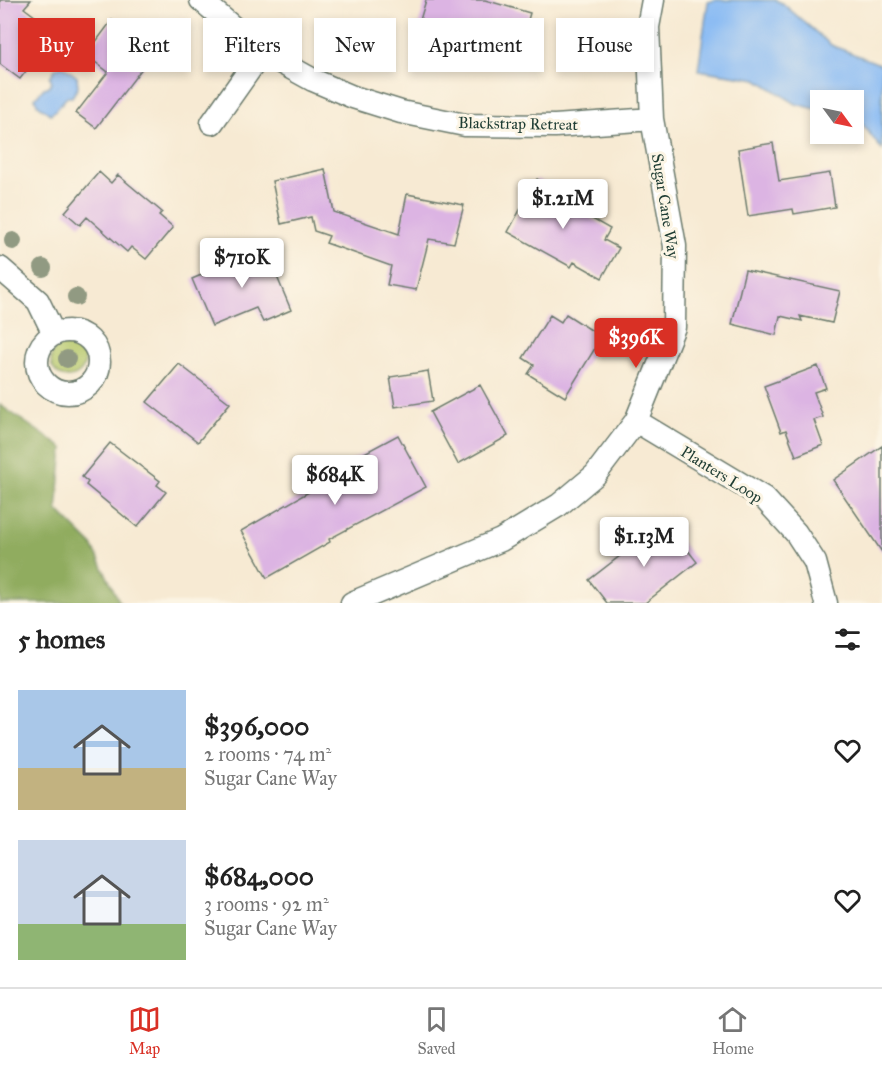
<!DOCTYPE html>
<html lang="en">
<head>
<meta charset="utf-8">
<style>
	:root { --surface:#fff; --page:#f6f6f6; --text:#222; --muted:#767676; --line:#e0e0e0; --accent:#d93025 }
	body { margin:0; font-family:"IM FELL Great Primer",serif; background:var(--page); color:var(--text); height:100vh; display:flex; flex-direction:column; font-size:22px; white-space:nowrap }
	* { box-sizing:border-box; margin:0 }
	p { font-size:20px; color:var(--muted) }
	.icon { flex:none; width:33px; height:33px; fill:none; stroke:currentColor; stroke-width:2; stroke-linecap:round; stroke-linejoin:round }
	.map { position:relative; height:603px; overflow:hidden }
	.drawer { display:flex; flex-direction:column; background:var(--surface); flex:1 }
	.drawer>* { flex:none }
	.top-card { position:absolute; left:18px; top:18px; width:846px; height:54px; display:flex; gap:12px }
	.needle { width:39px; rotate:123deg }
	.tools { position:absolute; left:810px; top:90px; display:grid; gap:12px }
	.tools a { display:grid; place-items:center; width:54px; height:54px; border-radius:0px; background:var(--surface); box-shadow:0 3px 9px #0003; font-size:30px }
	.price { position:absolute; translate:-50% -51px; padding:0 14px; border-radius:6px; background:#fff; color:#222; font-size:20px; line-height:39px; filter:drop-shadow(0 2px 3px #0008) }
	.price::after { content:''; position:absolute; left:50%; top:36px; width:18px; height:14px; margin-left:-9px; background:inherit; clip-path:polygon(0 0,100% 0,50% 100%) }
	.price.active { background:var(--accent); color:#fff }
	ul { padding:0; list-style:none }
	li { display:flex; align-items:center; gap:18px; height:150px; padding:0 18px }
	li span { display:grid; place-items:center; flex:none; width:168px; height:120px; border-radius:0px; color:#555 }
	li>.icon { margin-inline-start:auto }
	span .icon { width:72px; height:72px; fill:#fffc; stroke-width:1 }
	li b { font-size:26px }
	h2 { display:flex; justify-content:space-between; align-items:center; height:72px; padding:0 18px; font-size:26px }
	.tag { padding:0 21px; border-radius:0px; background:var(--surface); box-shadow:0 3px 9px #0003; font-size:21px; line-height:54px }
	.tag.active { background:var(--accent); color:#fff }
	.dock { display:flex; justify-content:space-around; align-items:center; height:84px; border-top:2px solid var(--line); background:var(--surface); font-size:16px; color:var(--muted) }
	.dock a { display:grid; justify-items:center; gap:3px }
	.dock .active { color:var(--accent) }
	.map>svg:first-child { display:block }
	.green { fill:#b5c86b; stroke:#6a8250; stroke-width:1.5 }
	.forest { fill:#90ac5f; stroke:#58744a; stroke-width:1.5 }
	.water { fill:#86b9f4; stroke:#527b94; stroke-width:1.5 }
	.building { fill:#dcb4e3 }
	.lines { fill:none; stroke-linecap:round; stroke-linejoin:round }
	.street-casing { stroke:#6b7a6c; stroke-width:25 }
	.street { stroke:#fff; stroke-width:22 }
	.tree { fill:#919a82 }
	.labels { text-anchor:middle; stroke-width:6; stroke-linejoin:round; paint-order:stroke }
	.street-label { font-size:16px; fill:#1f3d34; stroke:#fcf5e5 }
</style>
</head>
<body>
<div class="map">
<svg width="882" height="603" viewBox="0 0 882 603">
	<rect width="100%" height="100%" fill="#fcf5e5"/>
	<filter id="ink" filterUnits="userSpaceOnUse"><feTurbulence type="fractalNoise" baseFrequency=".0167" numOctaves="2"/><feDisplacementMap in="SourceGraphic" scale="12" xChannelSelector="R" yChannelSelector="G"/><feConvolveMatrix kernelMatrix="1 2 1 2 8 2 1 2 1" color-interpolation-filters="sRGB"/></filter>
	<filter id="wash" filterUnits="userSpaceOnUse"><feTurbulence type="fractalNoise" baseFrequency=".008" numOctaves="4" result="noise"/><feDisplacementMap in="SourceGraphic" scale="24" xChannelSelector="R" yChannelSelector="G"/><feGaussianBlur stdDeviation="1.35" result="paint"/><feColorMatrix in="noise" values="0 0 0 0 0 0 0 0 0 0 0 0 0 0 0 0 0 1.4 0 .05"/><feComposite in="paint" operator="in"/></filter>
	<g filter="url(#wash)">
		<rect width="100%" height="100%" fill="#f7ead3"/>
		<path class="green" d="M51 360a17 17 0 1 1 34 0a17 17 0 1 1-34 0Z"/>
		<path class="forest" d="M 0,405 L 63,448 L 57,510 L 92,545 L 120,603 L 0,603 Z"/>
		<path class="water" d="M 715,0 L 775,0 L 782,3 L 831,45 L 882,65 L 882,150 L 860,121 L 854,119 L 854,100 L 820,100 L 820,110 L 796,104 L 757,79 L 698,70 L 708,2 Z
			M 63,66 L 77,77 L 78,87 L 72,97 L 67,97 L 55,111 L 50,114 L 37,104 L 35,98 L 44,88 L 48,87 L 52,82 L 50,77 L 56,68 Z"/>
		<g id="blocks">
			<path class="building" d="M 0,0 L 31,0 L 24,8 L 56,32 L 20,79 L 0,64 Z
				M 426,0 L 485,0 L 530,13 L 521,44 L 477,32 L 468,63 L 412,47 Z
				M 112,20 L 154,53 L 96,128 L 76,113 L 108,72 L 86,55 Z
				M 773,143 L 779,181 L 830,173 L 835,207 L 794,214 L 793,209 L 748,216 L 738,149 Z
				M 325,169 L 334,212 L 399,234 L 407,194 L 464,205 L 454,243 L 429,239 L 416,290 L 387,285 L 391,266 L 326,243 L 329,236 L 314,231 L 311,217 L 281,224 L 272,181 Z
				M 99,172 L 111,183 L 118,175 L 162,212 L 159,215 L 173,227 L 146,259 L 131,247 L 127,252 L 87,217 L 80,225 L 65,212 Z
				M 537,179 L 591,209 L 587,216 L 610,229 L 604,240 L 619,248 L 602,278 L 574,262 L 571,267 L 508,232 Z
				M 265,248 L 291,310 L 263,322 L 256,308 L 212,326 L 192,279 Z
				M 745,270 L 840,291 L 832,323 L 800,316 L 802,321 L 780,316 L 776,335 L 732,324 Z
				M 566,314 L 602,337 L 565,397 L 528,374 L 534,365 L 523,358 L 550,315 L 561,322 Z
				M 179,364 L 230,403 L 198,442 L 147,402 Z
				M 818,366 L 826,388 L 814,392 L 823,417 L 814,420 L 823,445 L 796,456 L 786,430 L 781,432 L 764,386 Z
				M 428,371 L 433,401 L 395,407 L 390,377 Z
				M 480,385 L 508,436 L 458,464 L 430,412 Z
				M 398,435 L 426,487 L 329,539 L 330,542 L 267,578 L 241,531 L 333,478 L 329,472 Z
				M 110,443 L 160,481 L 157,485 L 166,492 L 137,527 L 86,485 L 88,482 L 82,477 Z
				M 882,446 L 882,552 L 833,480 Z
				M 665,521 L 697,562 L 645,603 L 607,603 L 589,580 Z"/>
		</g>
	</g>
	<g filter="url(#ink)">
		<use href="#blocks" fill-opacity="0" stroke="#6b7a6c" stroke-width="1.5"/>
		<g class="lines">
			<g class="street-casing">
				<path id="street" d="M 201,0 L 262,52 L 313,80 L 353,97 L 401,112 L 465,125 L 555,126 L 652,119
					M 212,123 L 262,52
					M 0,268 L 38,301 L 54,334
					M37 362a31 31 0 1 1 62 0a31 31 0 1 1-62 0Z
					M 636,421 L 764,498 L 796,533 L 815,562 L 826,603
					M 352,603 L 501,540 L 559,505 L 595,475 L 636,421 L 674,327 L 675,246 L 652,119 L 648,27 L 653,0"/>
			</g>
			<use href="#street" class="street"/>
		</g>
		<g class="tree">
			<circle cx="13" cy="241" r="9"/>
			<circle cx="43" cy="268" r="9"/>
			<circle cx="76" cy="297" r="9"/>
			<circle cx="67" cy="359" r="9"/>
		</g>
	</g>
	<g class="labels">
		<g class="street-label">
			<text transform="translate(518 123) rotate(1)" y="6">Blackstrap Retreat</text>
			<text transform="translate(666 206) rotate(81)" y="6">Sugar Cane Way</text>
			<text transform="translate(722 474) rotate(32)" y="6">Planters Loop</text>
		</g>
	</g>
</svg>
<div class="tools">
<a><svg class="needle" viewBox="-14 -14 28 28"><path d="M0-13l5 13h-10z" fill="#e53935"/><path d="M0 13l5-13h-10z" fill="#767676"/></svg></a>
</div>
<b class="price" style="left:563px;top:230px">$1.21M</b>
<b class="price" style="left:242px;top:289px">$710K</b>
<b class="price active" style="left:636px;top:369px">$396K</b>
<b class="price" style="left:335px;top:506px">$684K</b>
<b class="price" style="left:644px;top:568px">$1.13M</b>
<div class="top-card">
<a class="tag active">Buy</a>
<a class="tag">Rent</a>
<a class="tag">Filters</a>
<a class="tag">New</a>
<a class="tag">Apartment</a>
<a class="tag">House</a>
</div>
</div>
<section class="drawer">
<h2>5 homes<svg class="icon" aria-label="filters" viewBox="0 0 24 24"><path d="M4 7h16M4 17h16"/><circle cx="9" cy="7" r="2"/><circle cx="15" cy="17" r="2"/></svg></h2>
<ul>
<li><span style="background:linear-gradient(#a9c7e8 65%,#c2b280 0)"><svg class="icon" aria-label="home" viewBox="0 0 24 24"><path d="M3 11l9-7 9 7M6 9v11h12V9"/></svg></span><div><b>$396,000</b><p>2 rooms · 74 m²</p><p>Sugar Cane Way</p></div><svg class="icon" aria-label="heart" viewBox="0 0 24 24"><path d="M12 20l-8-8c-3-5 5-10 8-4 3-6 11-1 8 4z"/></svg></li>
<li><span style="background:linear-gradient(#c9d6e8 70%,#8fb573 0)"><svg class="icon" aria-label="home" viewBox="0 0 24 24"><path d="M3 11l9-7 9 7M6 9v11h12V9"/></svg></span><div><b>$684,000</b><p>3 rooms · 92 m²</p><p>Sugar Cane Way</p></div><svg class="icon" aria-label="heart" viewBox="0 0 24 24"><path d="M12 20l-8-8c-3-5 5-10 8-4 3-6 11-1 8 4z"/></svg></li>
</ul>
</section>
<nav class="dock">
<a class="active"><svg class="icon" aria-label="map" viewBox="0 0 24 24"><path d="M3 6l6-2 6 2 6-2v14l-6 2-6-2-6 2zM9 4v14M15 6v14"/></svg>Map</a>
<a><svg class="icon" aria-label="saved" viewBox="0 0 24 24"><path d="M7 4h10v16l-5-4-5 4z"/></svg>Saved</a>
<a><svg class="icon" aria-label="home" viewBox="0 0 24 24"><path d="M3 11l9-7 9 7M6 9v11h12V9"/></svg>Home</a>
</nav>
</body>
</html>
